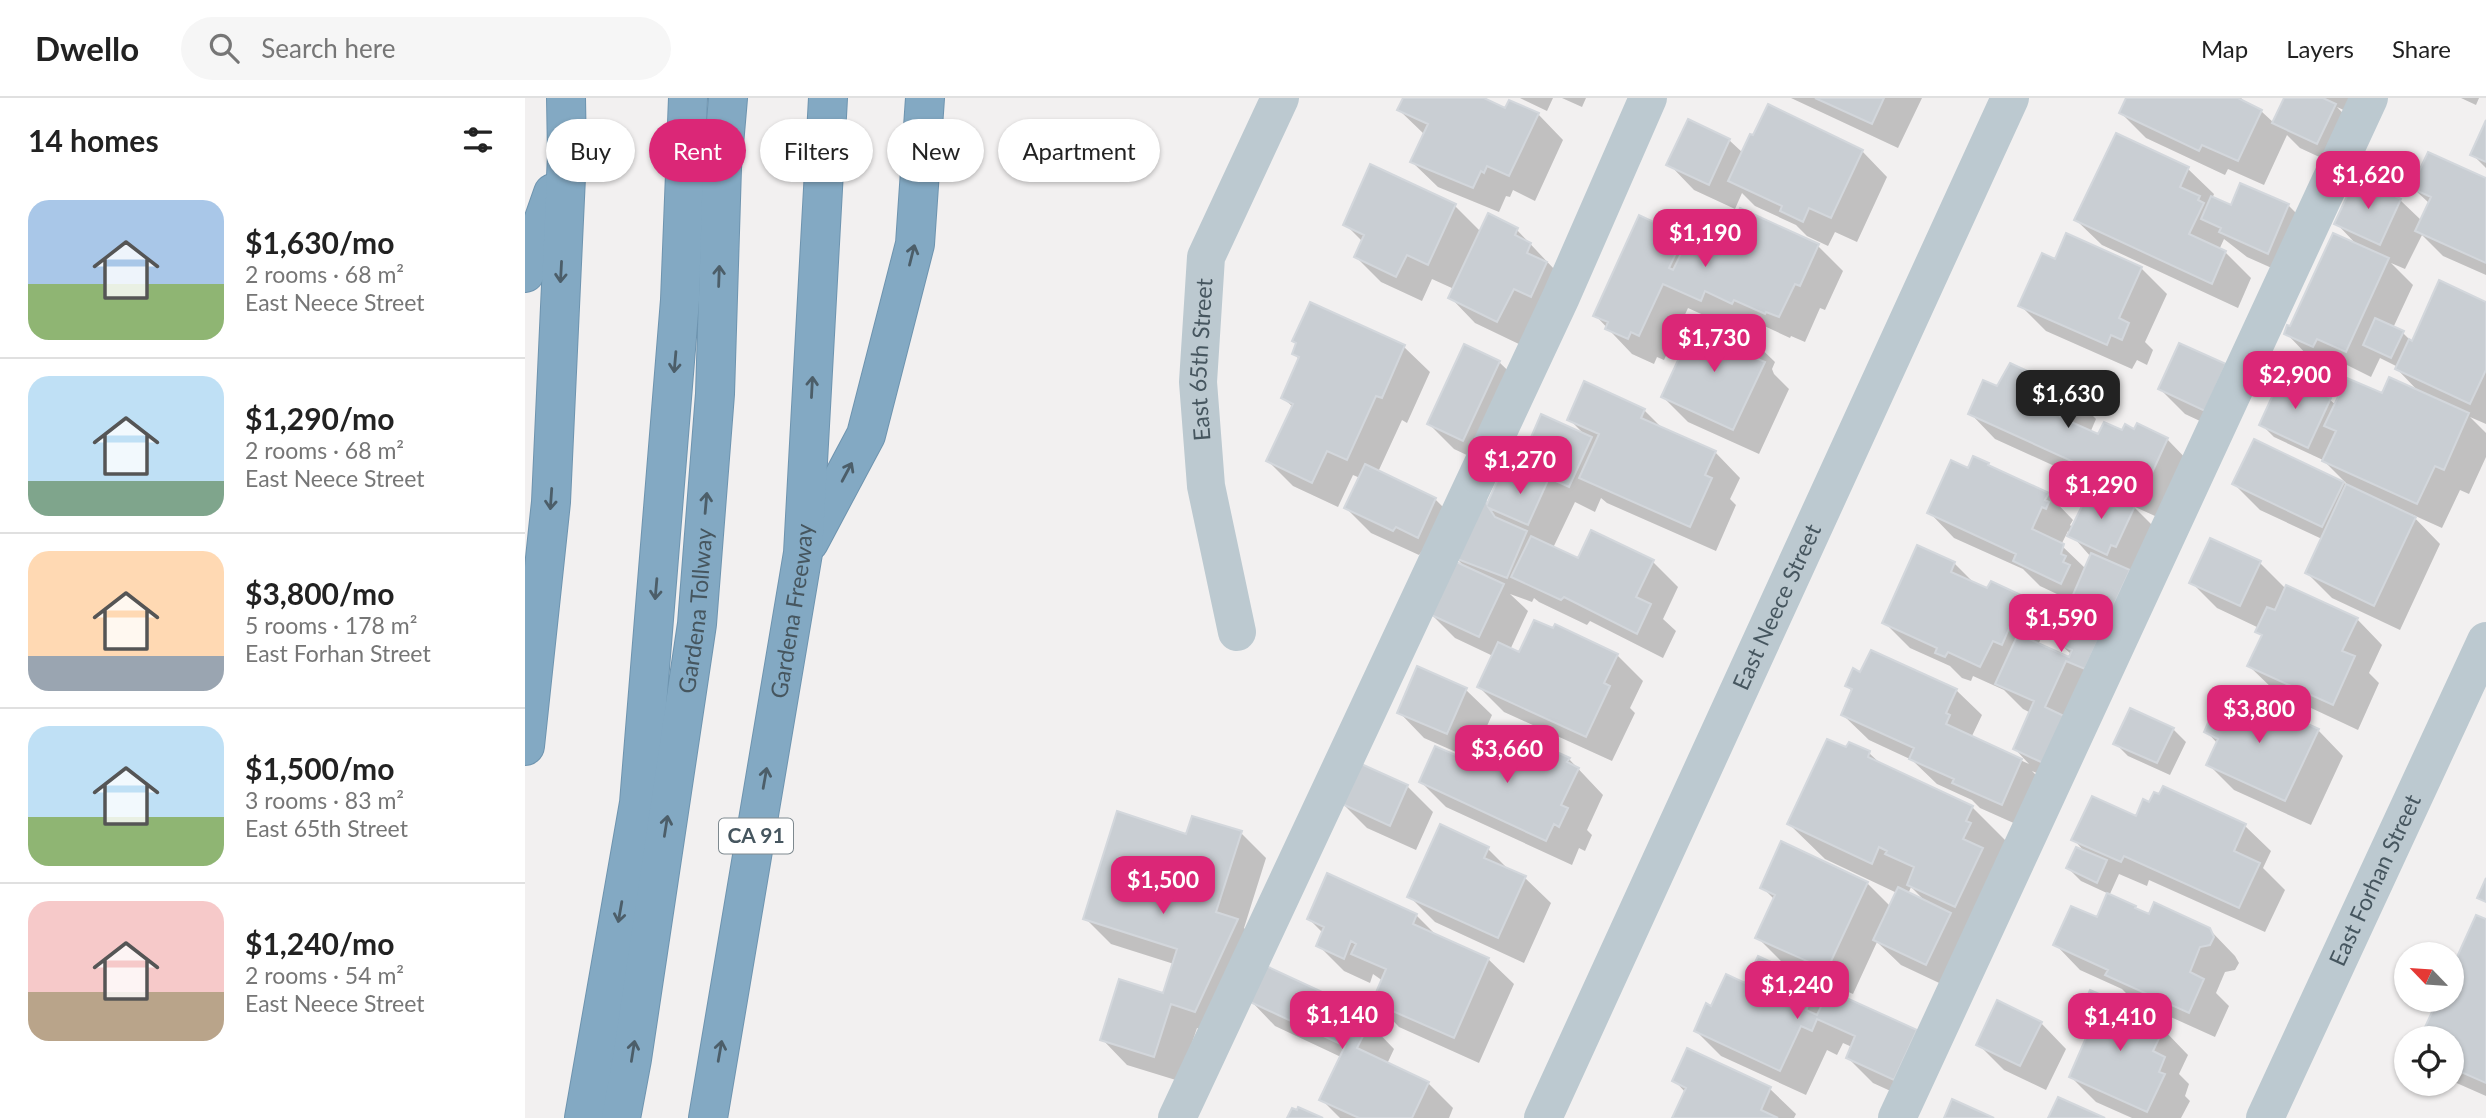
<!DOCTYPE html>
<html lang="en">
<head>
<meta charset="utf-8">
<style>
	:root { --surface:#fff; --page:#f6f6f6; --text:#222; --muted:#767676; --line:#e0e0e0; --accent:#db2777 }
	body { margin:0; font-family:Lato,sans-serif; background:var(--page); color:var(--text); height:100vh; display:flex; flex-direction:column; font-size:26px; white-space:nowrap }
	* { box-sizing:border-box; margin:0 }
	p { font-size:23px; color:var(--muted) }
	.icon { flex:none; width:38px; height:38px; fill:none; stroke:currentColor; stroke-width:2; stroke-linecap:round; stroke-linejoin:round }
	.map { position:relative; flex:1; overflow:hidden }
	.details { display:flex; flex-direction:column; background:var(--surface); width:525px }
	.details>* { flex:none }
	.hud { position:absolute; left:21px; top:21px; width:665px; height:63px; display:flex; gap:14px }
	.needle { width:46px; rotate:295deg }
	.fabs { position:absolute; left:1869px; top:844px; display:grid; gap:14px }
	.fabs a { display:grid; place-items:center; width:70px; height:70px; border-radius:50%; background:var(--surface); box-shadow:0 2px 5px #0004; font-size:35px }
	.price { position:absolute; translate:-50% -60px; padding:0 16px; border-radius:14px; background:var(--accent); color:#fff; font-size:23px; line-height:46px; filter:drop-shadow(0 2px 4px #0008) }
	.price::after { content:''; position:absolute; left:50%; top:42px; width:21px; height:16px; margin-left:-10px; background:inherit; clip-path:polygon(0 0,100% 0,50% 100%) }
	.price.on { background:#222; color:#fff }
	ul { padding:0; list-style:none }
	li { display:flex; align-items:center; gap:21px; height:175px; padding:0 28px }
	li+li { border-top:2px solid var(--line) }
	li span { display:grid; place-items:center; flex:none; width:196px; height:140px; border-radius:21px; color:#555 }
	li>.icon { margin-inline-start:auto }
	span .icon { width:84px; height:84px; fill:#fffc; stroke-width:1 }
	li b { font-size:30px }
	h2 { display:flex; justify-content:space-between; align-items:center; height:84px; padding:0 28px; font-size:30px }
	.pill { padding:0 24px; border-radius:32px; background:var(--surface); box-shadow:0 2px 5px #0004; font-size:24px; line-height:63px }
	.pill.on { background:var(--accent); color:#fff }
	header { display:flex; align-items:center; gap:42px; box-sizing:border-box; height:98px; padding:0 35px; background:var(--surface); border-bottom:2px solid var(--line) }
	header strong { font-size:33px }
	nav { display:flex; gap:38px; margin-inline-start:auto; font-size:24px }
	.search { width:490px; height:63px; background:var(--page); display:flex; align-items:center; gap:18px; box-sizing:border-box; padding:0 24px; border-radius:38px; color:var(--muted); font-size:26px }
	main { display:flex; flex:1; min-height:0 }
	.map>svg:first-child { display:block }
	.shadow { fill:#0003; fill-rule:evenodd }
	.building { fill:#c9ced3; stroke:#d3d7dc; stroke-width:2 }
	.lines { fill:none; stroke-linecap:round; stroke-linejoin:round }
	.highway-casing { stroke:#6e94af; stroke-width:40 }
	.minor { stroke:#bcc9d0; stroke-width:38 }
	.highway { stroke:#83a9c3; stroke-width:38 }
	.oneway { stroke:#4c5e69 }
	.labels { text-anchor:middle; stroke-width:5; stroke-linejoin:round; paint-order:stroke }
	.shield { fill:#fff; stroke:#7e898f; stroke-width:2 }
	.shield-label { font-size:21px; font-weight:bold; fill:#46565f }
	.street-label { font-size:23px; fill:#46565f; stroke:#fff }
</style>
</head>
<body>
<header>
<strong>Dwello</strong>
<div class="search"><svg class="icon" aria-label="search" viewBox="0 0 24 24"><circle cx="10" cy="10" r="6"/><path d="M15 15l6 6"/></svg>Search here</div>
<nav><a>Map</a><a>Layers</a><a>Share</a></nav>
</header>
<main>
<section class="details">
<h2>14 homes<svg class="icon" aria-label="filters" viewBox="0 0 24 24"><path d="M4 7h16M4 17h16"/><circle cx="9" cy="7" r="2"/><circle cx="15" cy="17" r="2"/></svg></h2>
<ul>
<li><span style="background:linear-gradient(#a9c7e8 60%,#8fb573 0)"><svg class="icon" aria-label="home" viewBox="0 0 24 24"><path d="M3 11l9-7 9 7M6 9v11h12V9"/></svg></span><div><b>$1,630/mo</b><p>2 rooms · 68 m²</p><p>East Neece Street</p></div></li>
<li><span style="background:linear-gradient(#bfe0f5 75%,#7fa58c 0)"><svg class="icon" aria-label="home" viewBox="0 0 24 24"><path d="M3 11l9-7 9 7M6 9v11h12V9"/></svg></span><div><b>$1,290/mo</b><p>2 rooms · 68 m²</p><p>East Neece Street</p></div></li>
<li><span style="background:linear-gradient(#ffd9b3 75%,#9aa5b1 0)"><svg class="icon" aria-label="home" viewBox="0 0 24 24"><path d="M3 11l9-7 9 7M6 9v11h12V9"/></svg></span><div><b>$3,800/mo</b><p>5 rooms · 178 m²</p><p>East Forhan Street</p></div></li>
<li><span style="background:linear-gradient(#bfe0f5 65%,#8fb573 0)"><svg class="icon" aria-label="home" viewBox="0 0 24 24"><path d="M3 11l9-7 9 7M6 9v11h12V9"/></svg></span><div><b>$1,500/mo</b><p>3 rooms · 83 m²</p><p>East 65th Street</p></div></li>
<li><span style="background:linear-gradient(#f6c9c9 65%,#b9a48a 0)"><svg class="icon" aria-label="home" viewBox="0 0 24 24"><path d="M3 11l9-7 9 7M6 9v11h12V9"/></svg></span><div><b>$1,240/mo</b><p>2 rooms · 54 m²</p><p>East Neece Street</p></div></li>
</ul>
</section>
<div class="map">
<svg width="1961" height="1020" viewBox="0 0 1961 1020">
	<rect width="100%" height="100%" fill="#f2f0f0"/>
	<path class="shadow" d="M 879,0 L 960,0 L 981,12 L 1013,16 L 1038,42 L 1010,103 L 988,92 L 985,99 L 981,98 L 974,114 L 913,89 L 887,64 L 900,37 L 874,12 Z
		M 995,0 L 1028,0 L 1022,13 Z
		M 1037,0 L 1061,0 L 1057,9 Z
		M 1266,0 L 1397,0 L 1373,50 Z
		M 1603,0 L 1716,0 L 1722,6 L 1736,13 L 1749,25 L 1761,0 L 1858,0 L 1847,25 L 1812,9 L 1835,33 L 1818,70 L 1775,50 L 1762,37 L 1739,87 L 1703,71 L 1700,77 L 1621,40 L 1596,15 Z
		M 1936,0 L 1954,0 L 1951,7 Z
		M 1164,23 L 1204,42 L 1218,55 L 1337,53 L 1362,79 L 1332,144 L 1310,134 L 1303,148 L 1282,138 L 1271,127 L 1230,108 L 1217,95 L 1210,111 L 1169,92 L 1144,66 Z
		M 1961,26 L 1961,70 L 1947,56 Z
		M 1592,37 L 1663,71 L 1689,96 L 1687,101 L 1706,110 L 1763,107 L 1789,133 L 1769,180 L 1722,159 L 1699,141 L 1694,152 L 1700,154 L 1726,180 L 1713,210 L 1577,147 L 1551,122 Z
		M 846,68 L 930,108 L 956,134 L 992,132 L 1030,172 L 998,248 L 950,225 L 925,199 L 929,191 L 907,181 L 897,203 L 856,184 L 831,159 L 838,144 L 820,126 Z
		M 1961,82 L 1961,177 L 1918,158 L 1897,137 L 1880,171 L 1866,165 L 1888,187 L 1868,230 L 1878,235 L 1888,245 L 1961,206 L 1961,326 L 1945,319 L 1961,335 L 1961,359 L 1944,396 L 1935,392 L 1917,430 L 1886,416 L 1915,446 L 1875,532 L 1807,500 L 1782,475 L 1797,441 L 1735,412 L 1709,386 L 1730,343 L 1823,387 L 1798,362 L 1749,339 L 1736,326 L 1758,279 L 1805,302 L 1811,307 L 1857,298 L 1895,295 L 1872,271 L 1873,269 L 1855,260 L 1846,279 L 1818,265 L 1814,273 L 1786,261 L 1761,235 L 1834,149 L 1811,125 L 1875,102 L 1897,123 L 1905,106 L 1888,90 Z
		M 1158,140 L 1163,145 L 1200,148 L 1293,148 L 1318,173 L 1300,212 L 1295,210 L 1280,244 L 1266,238 L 1265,240 L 1235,226 L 1233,230 L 1206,217 L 1201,228 L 1224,239 L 1250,264 L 1247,271 L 1249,276 L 1264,291 L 1234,356 L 1163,324 L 1138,299 L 1192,235 L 1196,225 L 1163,210 L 1139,262 L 1132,259 L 1129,266 L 1107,256 L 1070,217 Z
		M 1531,163 L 1616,170 L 1642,196 L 1620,244 L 1628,252 L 1622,267 L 1612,262 L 1607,271 L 1521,233 L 1495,207 Z
		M 786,206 L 879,249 L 905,274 L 882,325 L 877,322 L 853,374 L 910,401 L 936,427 L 897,453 L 894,457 L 846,435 L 821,410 L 835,380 L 828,377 L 813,409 L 768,388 L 743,363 L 768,309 L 758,300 L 775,262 L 769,256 L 772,247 L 769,243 Z
		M 1655,248 L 1705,337 L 1660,316 L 1635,291 Z
		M 974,264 L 1000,289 L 963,367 L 929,351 L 904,326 Z
		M 1059,285 L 1119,312 L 1139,332 L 1190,354 L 1215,380 L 1205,401 L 1211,407 L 1191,453 L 1082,405 L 1076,400 L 1070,414 L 1050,404 L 1028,450 L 1054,463 L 1128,464 L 1153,489 L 1138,521 L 1151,533 L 1138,560 L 1065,523 L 1062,527 L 1014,504 L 1009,500 L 1007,504 L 985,496 L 1003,513 L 985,552 L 995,557 L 1092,557 L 1118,583 L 1105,610 L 1110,615 L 1087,663 L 979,614 L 954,589 L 968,558 L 930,540 L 905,515 L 941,470 L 930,459 L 957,398 L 964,406 L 994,369 L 1059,336 L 1044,321 Z
		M 1473,290 L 1546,296 L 1571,321 L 1565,335 L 1574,339 L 1597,335 L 1642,341 L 1667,367 L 1641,423 L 1608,408 L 1635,435 L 1544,689 L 1507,673 L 1522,688 L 1502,731 L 1455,710 L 1447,702 L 1412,686 L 1387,662 L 1344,642 L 1318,617 L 1328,594 L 1322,588 L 1336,576 L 1431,592 L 1457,617 L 1446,640 L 1504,666 L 1490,651 L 1506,615 L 1498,611 L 1479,592 L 1448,578 L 1446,583 L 1437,580 L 1425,568 L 1385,550 L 1359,524 L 1393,449 L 1429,465 L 1452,488 L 1463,493 L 1466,485 L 1497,500 L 1523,525 L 1513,547 L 1545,561 L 1547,557 L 1535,546 L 1553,506 L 1515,488 L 1498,471 L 1429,440 L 1404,414 L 1443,372 L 1467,371 L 1523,396 L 1548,422 L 1545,427 L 1548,430 L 1588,399 L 1580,391 L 1470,341 L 1445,315 ZM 1543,433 L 1566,459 L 1561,471 L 1536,447 Z
		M 1686,442 L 1735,465 L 1761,491 L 1832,521 L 1857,547 L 1844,575 L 1854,585 L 1833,632 L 1750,593 L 1724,568 L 1738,539 L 1732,533 L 1734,530 L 1692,510 L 1666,484 Z
		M 893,571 L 941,592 L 967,617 L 947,661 L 899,640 L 874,614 Z
		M 1711,614 L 1793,632 L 1818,658 L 1786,727 L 1709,692 L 1683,666 L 1693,646 L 1681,633 Z
		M 1648,631 L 1661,644 L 1645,677 L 1603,658 L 1590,645 Z
		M 1322,652 L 1344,655 L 1357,667 L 1447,709 L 1482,744 L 1427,891 L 1376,867 L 1352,844 L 1328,896 L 1258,865 L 1232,839 L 1250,802 L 1237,789 L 1342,785 L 1366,809 L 1372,795 L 1300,761 L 1264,726 ZM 1386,789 L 1402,805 L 1383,796 Z
		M 1007,661 L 1044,661 L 1078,697 L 1062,732 L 1067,737 L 1060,753 L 1054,750 L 1047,767 L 921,709 L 896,684 Z
		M 882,688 L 908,714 L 891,752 L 842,730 L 817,705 Z
		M 1638,690 L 1720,728 L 1746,753 L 1738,770 L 1760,792 L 1740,834 L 1624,782 L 1622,788 L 1594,776 L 1584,798 L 1610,810 L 1615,814 L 1684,831 L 1710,858 L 1714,865 L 1710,872 L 1700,874 L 1691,895 L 1704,908 L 1690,939 L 1608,902 L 1597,891 L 1555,872 L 1530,846 L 1572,821 L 1584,796 L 1556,783 L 1543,770 L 1561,755 L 1549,742 L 1611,720 L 1635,698 Z
		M 716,735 L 741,760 L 719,830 L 737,848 L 695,938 L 672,930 L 654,983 L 602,967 L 577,941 L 640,897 L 649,866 L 586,846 L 560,820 L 662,738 Z
		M 963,751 L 985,773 L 1000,780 L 1026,805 L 999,865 L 910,824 L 884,798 Z
		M 891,817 L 912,838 L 963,861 L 989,886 L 954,965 L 874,929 L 849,903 L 858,883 L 848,876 L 845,885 L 819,873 L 793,847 L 798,835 L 784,821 Z
		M 1952,819 L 1961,823 L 1961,998 L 1927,983 L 1927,874 Z
		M 1276,880 L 1300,904 L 1394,1006 L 1348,985 L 1323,960 L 1327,949 L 1318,945 L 1312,957 L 1302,952 L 1281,997 L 1196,958 L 1171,933 L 1187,910 L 1221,887 Z
		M 807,901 L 821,915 L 844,925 L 869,951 L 862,966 L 903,985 L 928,1010 L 924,1020 L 815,1020 L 796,1001 L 816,959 L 750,928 L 725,902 Z
		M 1558,912 L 1610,913 L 1620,924 L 1638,931 L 1663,957 L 1654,976 L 1664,986 L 1660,998 L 1665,1003 L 1656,1020 L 1607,1020 L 1571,1004 L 1546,979 L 1570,923 Z
		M 1516,925 L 1541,951 L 1521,992 L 1479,972 L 1453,946 Z
		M 1163,952 L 1245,991 L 1271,1016 L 1269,1020 L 1149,1020 L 1161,995 L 1149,982 Z"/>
	<path class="building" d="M 878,0 L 959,0 L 980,10 L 984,2 L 1014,15 L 984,78 L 962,68 L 959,75 L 956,73 L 948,90 L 885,64 L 903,26 L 872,12 Z
		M 1290,0 L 1359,0 L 1347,26 Z
		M 1601,0 L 1713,0 L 1737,12 L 1713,63 L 1677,47 L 1674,53 L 1594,15 Z
		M 1759,0 L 1798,0 L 1811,6 L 1792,46 L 1747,25 Z
		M 1243,6 L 1338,52 L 1306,120 L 1284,110 L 1278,124 L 1255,113 L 1257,108 L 1203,83 L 1225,36 L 1228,37 Z
		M 1163,21 L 1205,41 L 1184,87 L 1141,67 Z
		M 1961,22 L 1961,64 L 1945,57 Z
		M 1591,35 L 1664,69 L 1655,89 L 1675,98 L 1673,102 L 1679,105 L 1664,136 L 1701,153 L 1687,186 L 1549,122 Z
		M 1903,54 L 1961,80 L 1961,165 L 1890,133 L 1906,99 L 1886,90 Z
		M 845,66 L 931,106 L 903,167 L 882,157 L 871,179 L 829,159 L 839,137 L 818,127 Z
		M 1831,79 L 1876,101 L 1855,147 L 1809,126 Z
		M 1715,85 L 1764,106 L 1743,156 L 1694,134 L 1696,130 L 1676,121 L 1686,98 L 1706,107 Z
		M 1215,110 L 1294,146 L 1275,188 L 1270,186 L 1254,219 L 1241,214 L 1240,216 L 1209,202 L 1207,206 L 1180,193 L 1176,203 L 1138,186 L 1114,238 L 1106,234 L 1103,241 L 1080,231 L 1083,224 L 1068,218 L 1114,117 L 1159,138 L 1144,170 L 1148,172 L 1168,131 L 1199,145 Z
		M 963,115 L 993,130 L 990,137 L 1006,145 L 1002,155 L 1022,164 L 1006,199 L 989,191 L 972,224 L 923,200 Z
		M 1541,135 L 1617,169 L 1594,220 L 1604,225 L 1597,242 L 1586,237 L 1582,247 L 1493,208 L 1517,155 L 1530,161 Z
		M 1808,135 L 1864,160 L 1821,254 L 1792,241 L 1788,249 L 1759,236 L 1762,227 L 1765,228 Z
		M 1914,182 L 1961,204 L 1961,272 L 1945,306 L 1870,271 L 1884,241 L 1887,243 Z
		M 785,204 L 880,247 L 857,300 L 851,298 L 822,362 L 802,353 L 787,385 L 741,363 L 768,306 L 756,300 L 774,259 L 767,256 L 771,245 L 767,243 Z
		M 1850,220 L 1879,233 L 1866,260 L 1838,247 Z
		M 1171,223 L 1191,232 L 1195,223 L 1226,238 L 1222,246 L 1225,247 L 1221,256 L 1240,264 L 1208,332 L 1136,299 Z
		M 1654,245 L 1701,266 L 1680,313 L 1633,291 Z
		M 939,246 L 975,263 L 938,343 L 902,326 Z
		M 1485,265 L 1547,294 L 1535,319 L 1573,336 L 1579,324 L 1597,332 L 1600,326 L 1609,331 L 1612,325 L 1643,340 L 1616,399 L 1560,374 L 1562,370 L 1443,316 L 1458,282 L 1472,288 Z
		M 1757,277 L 1806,300 L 1783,350 L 1734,327 Z
		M 1864,279 L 1944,315 L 1919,372 L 1910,368 L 1892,406 L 1797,363 L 1811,333 L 1799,328 L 1822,280 L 1857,295 Z
		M 1059,283 L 1120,311 L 1116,320 L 1191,353 L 1180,377 L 1187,380 L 1165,429 L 1054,380 L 1074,336 L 1042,322 Z
		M 1016,316 L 1067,339 L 1044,389 L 1024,380 L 1003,427 L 964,410 L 970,419 L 1002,433 L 982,480 L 927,459 L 956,395 L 962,406 L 982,361 L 994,367 Z
		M 1729,341 L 1819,384 L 1797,429 L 1707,386 Z
		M 1448,358 L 1464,365 L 1463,367 L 1524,395 L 1520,402 L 1524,404 L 1521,411 L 1517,409 L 1507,431 L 1539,446 L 1536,456 L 1541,458 L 1538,464 L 1545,467 L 1536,486 L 1488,463 L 1491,456 L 1402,415 L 1426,362 L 1443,370 Z
		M 840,366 L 911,400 L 893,440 L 871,429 L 868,433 L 819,410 Z
		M 1821,386 L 1891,419 L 1849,508 L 1780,475 Z
		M 1567,388 L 1610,408 L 1591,449 L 1586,447 L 1582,457 L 1542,438 Z
		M 1066,432 L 1129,462 L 1111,499 L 1126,506 L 1112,536 L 1039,499 L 1036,502 L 986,479 L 1006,438 L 1053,460 Z
		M 1685,440 L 1736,463 L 1715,508 L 1664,485 Z
		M 1392,447 L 1430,464 L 1426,474 L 1462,490 L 1466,483 L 1498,498 L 1477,547 L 1468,543 L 1455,569 L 1423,554 L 1420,559 L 1410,555 L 1412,550 L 1357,525 Z
		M 1566,455 L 1605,472 L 1560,571 L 1541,563 L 1520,609 L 1539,618 L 1518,665 L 1488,651 L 1509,603 L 1470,586 L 1493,536 L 1544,559 L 1547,552 L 1533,546 L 1553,502 L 1547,499 Z
		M 927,462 L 979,486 L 954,539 L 902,515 Z
		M 1761,487 L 1833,520 L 1817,553 L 1830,558 L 1808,607 L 1722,568 L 1737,537 L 1730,534 L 1742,509 L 1750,512 Z
		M 1009,522 L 1028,530 L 1030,526 L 1093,556 L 1079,585 L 1085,588 L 1061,639 L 952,589 L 973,544 L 994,554 Z
		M 1346,552 L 1432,591 L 1421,615 L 1425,617 L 1421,626 L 1497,661 L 1477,707 L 1427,685 L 1429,681 L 1384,661 L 1389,650 L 1316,617 L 1327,591 L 1320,588 L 1328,570 L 1335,574 Z
		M 892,568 L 942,590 L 922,636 L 872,615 Z
		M 1716,596 L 1794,631 L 1760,703 L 1681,667 L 1693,641 L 1679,634 L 1692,604 L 1710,612 Z
		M 1605,610 L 1649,630 L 1632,665 L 1588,646 Z
		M 968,640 L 1006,658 L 1010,650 L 1030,659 L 1032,654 L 1045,660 L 1042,664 L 1054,670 L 1036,707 L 1043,710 L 1034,729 L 1029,726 L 1021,743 L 894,684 L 910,648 L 956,668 Z
		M 1302,641 L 1321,649 L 1324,644 L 1345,653 L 1343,659 L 1448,708 L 1441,723 L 1446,725 L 1438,741 L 1458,750 L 1430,809 L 1382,787 L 1389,769 L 1360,756 L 1362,753 L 1354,749 L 1347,766 L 1262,726 Z
		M 834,665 L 883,687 L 865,728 L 815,705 Z
		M 1638,688 L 1721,726 L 1709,753 L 1735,765 L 1714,810 L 1599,758 L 1596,764 L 1546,742 L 1567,698 L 1611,718 L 1618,701 L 1624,704 L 1629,694 L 1634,696 Z
		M 592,713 L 661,736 L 667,718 L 717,733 L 691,814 L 713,821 L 670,914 L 646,906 L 629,959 L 575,942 L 594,881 L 638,895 L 652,851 L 558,821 Z
		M 915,726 L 964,749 L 959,760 L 1001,778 L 973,840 L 882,799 Z
		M 1256,743 L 1343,784 L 1302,872 L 1230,840 L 1250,797 L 1235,790 Z
		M 1551,749 L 1582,762 L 1572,785 L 1541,770 Z
		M 802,775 L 892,816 L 888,826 L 964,860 L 929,940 L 847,904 L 861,871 L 826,856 L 831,846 L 826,843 L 819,861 L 791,848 L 799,829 L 782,821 Z
		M 1961,780 L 1961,804 L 1952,800 Z
		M 1373,789 L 1426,815 L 1401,867 L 1348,842 Z
		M 1582,795 L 1611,808 L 1610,810 L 1624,816 L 1629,804 L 1685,830 L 1689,839 L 1685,847 L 1675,849 L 1665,874 L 1679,881 L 1664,915 L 1580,877 L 1583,872 L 1528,847 L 1546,808 L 1572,819 Z
		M 1951,817 L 1961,821 L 1961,985 L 1927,970 L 1927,940 L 1895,940 L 1913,901 L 1927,901 L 1927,870 Z
		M 1233,858 L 1277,878 L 1269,899 L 1284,906 L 1281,912 L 1292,917 L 1304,892 L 1392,932 L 1369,982 L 1321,960 L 1330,938 L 1292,921 L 1287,933 L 1276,928 L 1255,973 L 1169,933 L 1181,905 L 1186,908 L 1201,876 L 1220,885 Z
		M 739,867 L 808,899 L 805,905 L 845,924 L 832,950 L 904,984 L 887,1020 L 834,1020 L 794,1002 L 820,948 L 723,903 Z
		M 1565,892 L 1611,912 L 1609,917 L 1639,930 L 1628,953 L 1640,959 L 1634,974 L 1640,976 L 1622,1014 L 1544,979 L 1570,919 L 1556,912 Z
		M 1472,902 L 1517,924 L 1495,968 L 1451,947 Z
		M 1162,950 L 1246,989 L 1236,1012 L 1253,1020 L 1147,1020 L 1161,990 L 1147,983 Z
		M 1533,999 L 1580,1020 L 1523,1020 Z
		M 1427,1001 L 1469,1020 L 1419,1020 Z
		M 773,1009 L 798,1020 L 762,1020 L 767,1010 L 772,1012 Z"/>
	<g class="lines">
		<g class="highway-casing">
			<g id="highway">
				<path d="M 0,175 L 28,95"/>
				<path d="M 284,444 L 341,337 L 390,146 L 400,0"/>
				<path d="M 0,648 L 26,404 L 42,57 L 41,0"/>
				<path d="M 59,1020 L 114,705 L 155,202 L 163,0"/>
				<path id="s4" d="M 96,1020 L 107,961 L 172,526 L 190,296 L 197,70 L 203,0"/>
				<path id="s5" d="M 183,1020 L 278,455 L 303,0"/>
			</g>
		</g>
		<g class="minor">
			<path id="s1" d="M 712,534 L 681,388 L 673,284 L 681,159 L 755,0"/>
			<path d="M 652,1020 L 1036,199 L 1123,0"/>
			<path id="s2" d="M 1018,1020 L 1485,0"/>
			<path d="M 1372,1020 L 1844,0"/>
			<path id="s3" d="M 1740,1020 L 1961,543"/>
		</g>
		<use href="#highway" class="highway"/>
	</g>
	<defs><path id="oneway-shaft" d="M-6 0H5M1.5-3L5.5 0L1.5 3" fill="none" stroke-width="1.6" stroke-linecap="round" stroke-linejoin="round" transform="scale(1.75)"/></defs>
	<g class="oneway">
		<use href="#oneway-shaft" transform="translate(387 157) rotate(-76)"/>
		<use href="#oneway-shaft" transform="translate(36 174) rotate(93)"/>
		<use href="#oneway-shaft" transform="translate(194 178) rotate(-88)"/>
		<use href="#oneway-shaft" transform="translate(150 264) rotate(95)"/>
		<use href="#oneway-shaft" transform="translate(287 289) rotate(-87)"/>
		<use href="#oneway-shaft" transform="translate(322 374) rotate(-62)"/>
		<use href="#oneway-shaft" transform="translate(26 401) rotate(94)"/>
		<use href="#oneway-shaft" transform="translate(181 405) rotate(-85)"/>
		<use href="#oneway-shaft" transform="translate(131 491) rotate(95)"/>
		<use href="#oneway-shaft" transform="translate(240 680) rotate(-80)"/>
		<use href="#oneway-shaft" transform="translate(141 728) rotate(-81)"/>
		<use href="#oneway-shaft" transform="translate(95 814) rotate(100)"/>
		<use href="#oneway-shaft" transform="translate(108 953) rotate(-81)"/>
		<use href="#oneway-shaft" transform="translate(195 953) rotate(-80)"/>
	</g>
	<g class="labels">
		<rect class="shield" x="194" y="720.5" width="74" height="35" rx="5"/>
		<g class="shield-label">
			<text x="231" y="745">CA 91</text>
		</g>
		<g class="street-label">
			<text dy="8" stroke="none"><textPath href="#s1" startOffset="276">East 65th Street</textPath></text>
			<text dy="8" stroke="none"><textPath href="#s2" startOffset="562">East Neece Street</textPath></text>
			<text dy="8" stroke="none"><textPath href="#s4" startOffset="513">Gardena Tollway</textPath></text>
			<text dy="8" stroke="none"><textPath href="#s5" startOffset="514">Gardena Freeway</textPath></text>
			<text dy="8" stroke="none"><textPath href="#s3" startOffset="262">East Forhan Street</textPath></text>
		</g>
	</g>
</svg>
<div class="fabs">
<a><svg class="needle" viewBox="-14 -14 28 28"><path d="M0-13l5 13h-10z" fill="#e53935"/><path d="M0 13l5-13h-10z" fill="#767676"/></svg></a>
<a><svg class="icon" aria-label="locate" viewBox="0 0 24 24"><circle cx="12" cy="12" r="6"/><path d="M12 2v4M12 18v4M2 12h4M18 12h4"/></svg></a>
</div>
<b class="price" style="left:1843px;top:113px">$1,620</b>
<b class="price" style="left:1180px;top:171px">$1,190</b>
<b class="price" style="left:1189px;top:276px">$1,730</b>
<b class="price" style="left:1770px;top:313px">$2,900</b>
<b class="price on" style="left:1543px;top:332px">$1,630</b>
<b class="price" style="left:995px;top:398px">$1,270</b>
<b class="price" style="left:1576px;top:423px">$1,290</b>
<b class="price" style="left:1536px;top:556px">$1,590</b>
<b class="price" style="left:1734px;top:647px">$3,800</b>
<b class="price" style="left:982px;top:687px">$3,660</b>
<b class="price" style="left:638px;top:818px">$1,500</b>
<b class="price" style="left:1272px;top:923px">$1,240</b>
<b class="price" style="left:817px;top:953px">$1,140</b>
<b class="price" style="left:1595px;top:955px">$1,410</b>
<div class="hud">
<a class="pill">Buy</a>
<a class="pill on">Rent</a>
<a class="pill">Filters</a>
<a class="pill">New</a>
<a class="pill">Apartment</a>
</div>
</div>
</main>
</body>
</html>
